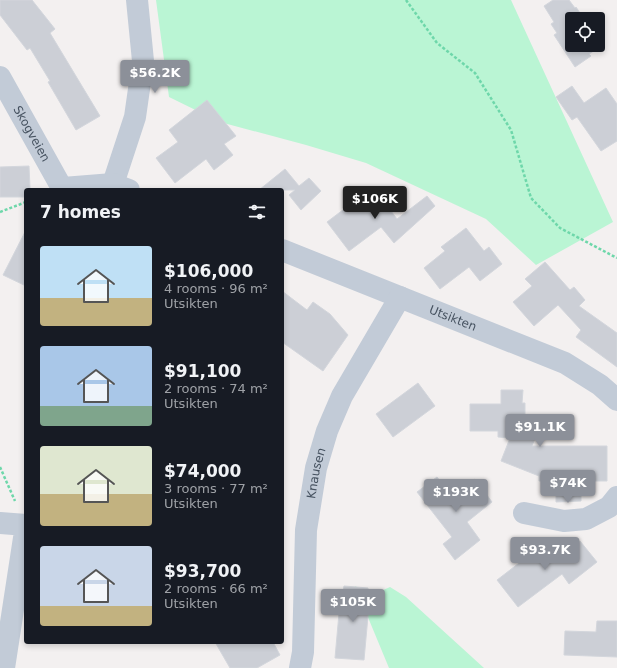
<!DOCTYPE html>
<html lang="en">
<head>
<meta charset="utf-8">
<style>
	:root { --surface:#171b24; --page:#242831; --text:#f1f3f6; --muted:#9ea1a6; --accent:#8c9099 }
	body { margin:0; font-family:"DejaVu Sans",sans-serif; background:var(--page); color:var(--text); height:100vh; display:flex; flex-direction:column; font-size:15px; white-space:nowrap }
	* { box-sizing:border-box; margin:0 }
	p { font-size:13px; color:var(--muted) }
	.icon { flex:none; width:22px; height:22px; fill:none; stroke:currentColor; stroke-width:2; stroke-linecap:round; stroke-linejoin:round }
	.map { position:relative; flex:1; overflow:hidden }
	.side { position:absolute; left:24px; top:188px; width:260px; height:456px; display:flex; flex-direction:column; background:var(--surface); border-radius:4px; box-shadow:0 2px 6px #0003 }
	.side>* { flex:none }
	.fabs { position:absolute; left:565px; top:12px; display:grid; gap:8px }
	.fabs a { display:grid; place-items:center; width:40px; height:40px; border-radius:4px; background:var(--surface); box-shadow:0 2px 6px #0003; font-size:20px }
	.price { position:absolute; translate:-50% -34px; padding:0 9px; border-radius:4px; background:var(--accent); color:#fff; font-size:13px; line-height:26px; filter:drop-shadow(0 1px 2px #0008) }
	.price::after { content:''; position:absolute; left:50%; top:24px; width:12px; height:9px; margin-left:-6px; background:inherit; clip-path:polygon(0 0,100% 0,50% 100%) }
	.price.current { background:#222; color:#fff }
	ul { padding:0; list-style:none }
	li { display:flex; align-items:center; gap:12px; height:100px; padding:0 16px }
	li span { display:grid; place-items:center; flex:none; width:112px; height:80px; border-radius:4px; color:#555 }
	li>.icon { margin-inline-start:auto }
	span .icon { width:48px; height:48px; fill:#fffc; stroke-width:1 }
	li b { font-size:17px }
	h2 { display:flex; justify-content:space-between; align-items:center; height:48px; padding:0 16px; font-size:17px }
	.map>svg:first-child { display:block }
	.green { fill:#baf5d4 }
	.building { fill:#cccfd6; stroke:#d3d6dc }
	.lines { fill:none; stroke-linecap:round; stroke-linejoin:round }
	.path { stroke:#6ed7aa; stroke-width:2.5; stroke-dasharray:3 2; stroke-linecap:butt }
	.minor { stroke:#c2cbd7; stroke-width:22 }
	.labels { text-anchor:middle; stroke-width:4; stroke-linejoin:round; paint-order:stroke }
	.street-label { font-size:12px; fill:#465260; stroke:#fff }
</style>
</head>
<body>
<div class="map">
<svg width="617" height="668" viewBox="0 0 617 668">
	<rect width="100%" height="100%" fill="#f3f0f0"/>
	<path class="green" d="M 156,0 L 511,0 L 613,222 L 536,265 L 486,219 L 366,163 L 306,145 L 220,122 L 169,97 Z
		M 355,586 L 372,595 L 390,587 L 406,597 L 484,668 L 389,668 Z"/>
	<path class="building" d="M 0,0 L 32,0 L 55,29 L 50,33 L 100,116 L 76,130 L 48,82 L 50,81 L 30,48 L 27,50 L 0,15 Z
		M 553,0 L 569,0 L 575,8 L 576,7 L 584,19 L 572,19 L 572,45 L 598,45 L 598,40 L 601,46 L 589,54 L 591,56 L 575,67 L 554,35 L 557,33 L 551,24 L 554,22 L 544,6 Z
		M 572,86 L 584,103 L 606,88 L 617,104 L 617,141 L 601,151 L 577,117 L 572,120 L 556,97 Z
		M 207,100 L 236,136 L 224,144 L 233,155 L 214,170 L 206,159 L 175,183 L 156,158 L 178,142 L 169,130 Z
		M 29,166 L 30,188 L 26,188 L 26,197 L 0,197 L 0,167 Z
		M 285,169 L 299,186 L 309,178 L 321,191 L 301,210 L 289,195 L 295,190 L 259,190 Z
		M 375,190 L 397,219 L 427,196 L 435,206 L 394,243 L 381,227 L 349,251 L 327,222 L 364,194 L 366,197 Z
		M 466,228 L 484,251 L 489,247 L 502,264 L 480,281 L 469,267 L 440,289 L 424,268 L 445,251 L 441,247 Z
		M 26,230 L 26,286 L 3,275 Z
		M 545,262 L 570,290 L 574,287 L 585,300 L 579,306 L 617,333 L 617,367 L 576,337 L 581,330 L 558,305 L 534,326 L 513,302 L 532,286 L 525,279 Z
		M 282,291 L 307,310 L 313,302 L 330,314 L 348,335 L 323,371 L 282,342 Z
		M 418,383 L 435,406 L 393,437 L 376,414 Z
		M 501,390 L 523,390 L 522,403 L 525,403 L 525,434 L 535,438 L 532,446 L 607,446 L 607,481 L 581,481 L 581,501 L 556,502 L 556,481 L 539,481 L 539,476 L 501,461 L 510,438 L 498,437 L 498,431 L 470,431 L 470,404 L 501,404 Z
		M 437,477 L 452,497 L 475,479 L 492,502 L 467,522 L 480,540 L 455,560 L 443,544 L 452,537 L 417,492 Z
		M 549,540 L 561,556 L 580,541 L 597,562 L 569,584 L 562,574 L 518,607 L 497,580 Z
		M 344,586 L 368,588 L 368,593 L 370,594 L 364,660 L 335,658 L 341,591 L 343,591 Z
		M 597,621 L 617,621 L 617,657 L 564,655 L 565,631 L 596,632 Z
		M 215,642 L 273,642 L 280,655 L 257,668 L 230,668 Z"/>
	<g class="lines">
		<path class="path" d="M 406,0 L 437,43 L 475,73 L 511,130 L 531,198 L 560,228 L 617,258
			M 0,212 L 26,202
			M 0,467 L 15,501"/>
		<g class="minor">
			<path id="s1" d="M 0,77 L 63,190"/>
			<path d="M 113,184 L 135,117 L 143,61 L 137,0"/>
			<path d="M 63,188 L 113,184 L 129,190"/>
			<path id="s2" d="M 282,250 L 565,363 L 600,385 L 617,400"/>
			<path d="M 524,513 L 564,521 L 586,519 L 609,507 L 617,497"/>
			<path d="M 0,523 L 26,525 L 4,668"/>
			<path id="s3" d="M 300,668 L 303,652 L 306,530 L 316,468 L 327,431 L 342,396 L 400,297"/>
		</g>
	</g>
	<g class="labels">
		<g class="street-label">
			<text dy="4" stroke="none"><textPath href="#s1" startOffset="65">Skogveien</textPath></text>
			<text dy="4" stroke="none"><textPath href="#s2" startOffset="184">Utsikten</textPath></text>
			<text dy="4" stroke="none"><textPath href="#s3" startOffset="196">Knausen</textPath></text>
		</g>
	</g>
</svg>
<div class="fabs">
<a><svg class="icon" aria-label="locate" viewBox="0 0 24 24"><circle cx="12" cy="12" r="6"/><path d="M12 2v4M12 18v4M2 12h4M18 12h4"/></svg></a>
</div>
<b class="price" style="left:155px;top:94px">$56.2K</b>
<b class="price current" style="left:375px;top:220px">$106K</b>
<b class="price" style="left:540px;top:448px">$91.1K</b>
<b class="price" style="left:568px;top:504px">$74K</b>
<b class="price" style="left:456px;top:513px">$193K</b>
<b class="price" style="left:545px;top:571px">$93.7K</b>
<b class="price" style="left:353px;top:623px">$105K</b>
<section class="side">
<h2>7 homes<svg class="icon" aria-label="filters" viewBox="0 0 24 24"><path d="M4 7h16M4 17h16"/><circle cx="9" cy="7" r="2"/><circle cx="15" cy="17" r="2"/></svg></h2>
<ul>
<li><span style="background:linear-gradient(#bfe0f5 65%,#c2b280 0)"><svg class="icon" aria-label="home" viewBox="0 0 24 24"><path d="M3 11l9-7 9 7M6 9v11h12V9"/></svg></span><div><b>$106,000</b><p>4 rooms · 96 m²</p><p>Utsikten</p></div></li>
<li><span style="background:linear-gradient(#a9c7e8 75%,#7fa58c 0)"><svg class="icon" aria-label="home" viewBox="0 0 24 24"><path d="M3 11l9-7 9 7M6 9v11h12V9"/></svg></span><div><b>$91,100</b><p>2 rooms · 74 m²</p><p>Utsikten</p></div></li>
<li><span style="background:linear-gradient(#dfe7d0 60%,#c2b280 0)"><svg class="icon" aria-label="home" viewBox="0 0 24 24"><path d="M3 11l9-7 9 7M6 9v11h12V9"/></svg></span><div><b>$74,000</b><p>3 rooms · 77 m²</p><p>Utsikten</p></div></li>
<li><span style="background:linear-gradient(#c9d6e8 75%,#c2b280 0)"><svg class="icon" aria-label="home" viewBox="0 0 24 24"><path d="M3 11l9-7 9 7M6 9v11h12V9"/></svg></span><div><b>$93,700</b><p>2 rooms · 66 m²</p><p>Utsikten</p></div></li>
</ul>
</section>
</div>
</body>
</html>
